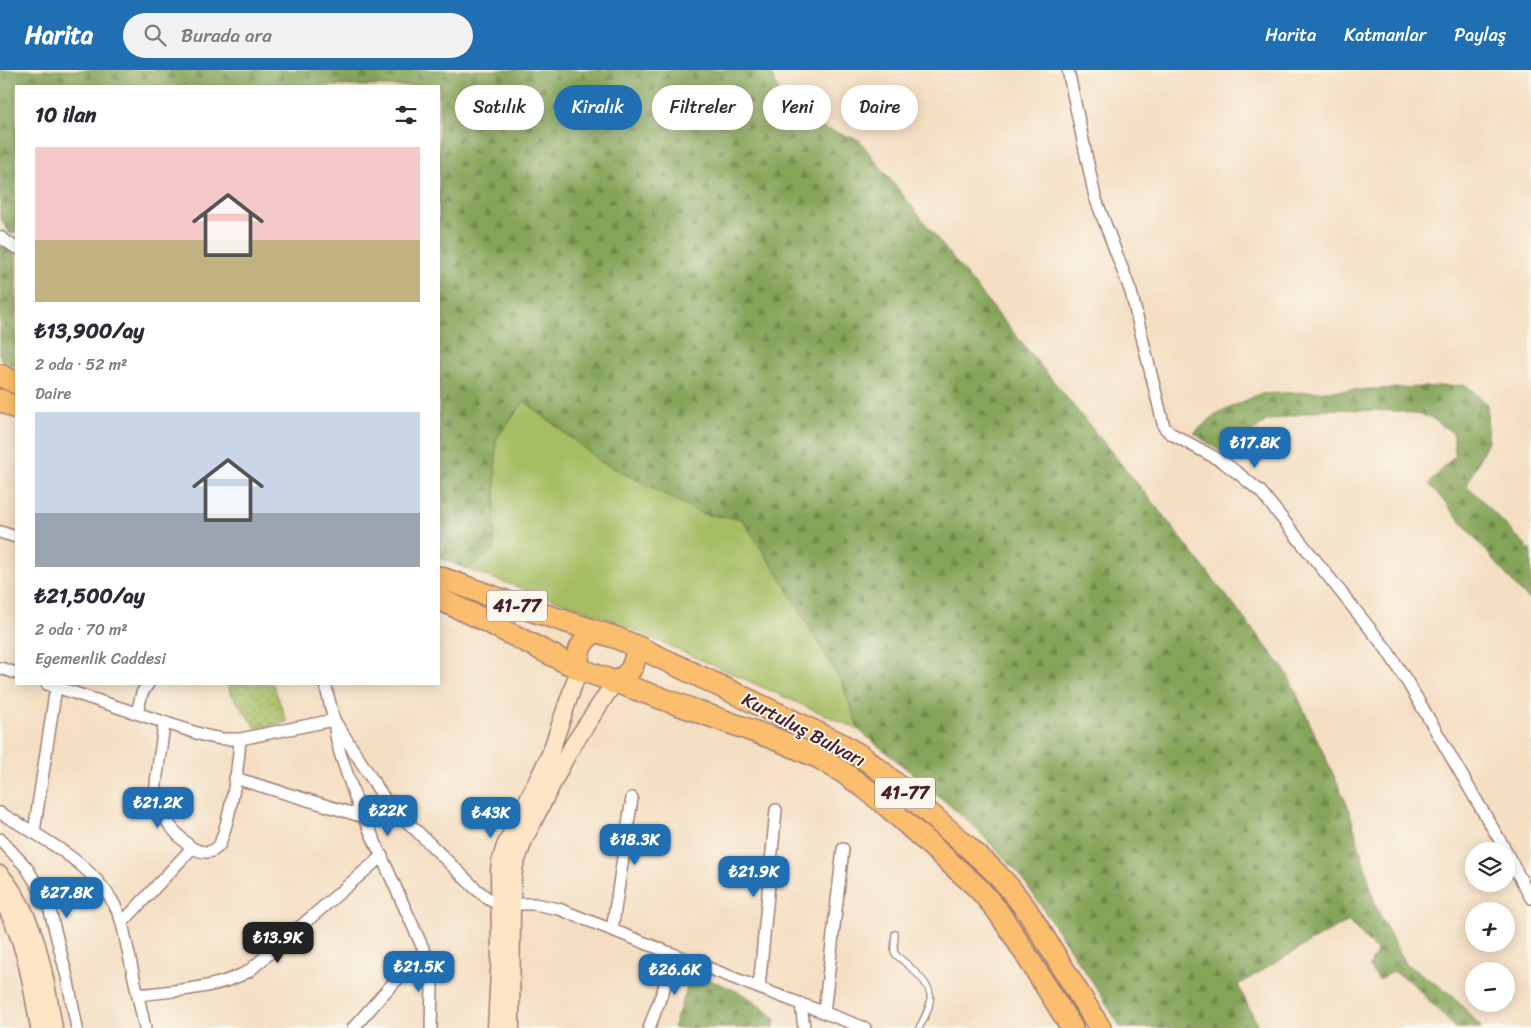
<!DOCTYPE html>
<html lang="tr">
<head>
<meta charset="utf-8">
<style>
	:root { --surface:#fff; --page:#f2f2f3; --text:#2b2b33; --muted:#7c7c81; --accent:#1f6fb2 }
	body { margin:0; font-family:Sriracha,sans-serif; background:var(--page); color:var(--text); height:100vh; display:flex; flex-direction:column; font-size:19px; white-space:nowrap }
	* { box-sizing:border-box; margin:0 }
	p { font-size:16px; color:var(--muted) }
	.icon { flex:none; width:28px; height:28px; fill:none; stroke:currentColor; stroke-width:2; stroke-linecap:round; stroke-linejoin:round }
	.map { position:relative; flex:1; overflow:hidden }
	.panel { position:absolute; left:15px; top:15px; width:425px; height:600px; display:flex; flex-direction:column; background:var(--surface); border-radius:0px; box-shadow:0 2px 12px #0003 }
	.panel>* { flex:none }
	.top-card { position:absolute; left:455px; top:15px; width:475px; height:45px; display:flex; gap:10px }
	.fabs { position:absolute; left:1465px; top:772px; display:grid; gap:10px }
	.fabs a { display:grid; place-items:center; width:50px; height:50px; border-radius:50%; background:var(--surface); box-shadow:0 2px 12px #0003; font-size:25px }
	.price { position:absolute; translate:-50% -42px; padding:0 11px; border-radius:10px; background:var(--accent); color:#fff; font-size:16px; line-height:32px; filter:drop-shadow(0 1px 2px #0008) }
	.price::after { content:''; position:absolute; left:50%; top:30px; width:15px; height:11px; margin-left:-8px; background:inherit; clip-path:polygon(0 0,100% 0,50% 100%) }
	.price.current { background:#222; color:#fff }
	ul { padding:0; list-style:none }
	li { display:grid; align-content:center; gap:10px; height:265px; padding:0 20px }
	li span { display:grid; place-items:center; height:155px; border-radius:0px; color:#555 }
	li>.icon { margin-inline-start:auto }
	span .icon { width:90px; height:90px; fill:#fffc; stroke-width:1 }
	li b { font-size:21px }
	h2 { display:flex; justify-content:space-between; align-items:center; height:60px; padding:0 20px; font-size:21px }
	.tag { padding:0 18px; border-radius:22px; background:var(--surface); box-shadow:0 2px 12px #0003; font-size:18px; line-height:45px }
	.tag.current { background:var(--accent); color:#fff }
	header { display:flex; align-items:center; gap:30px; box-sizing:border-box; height:70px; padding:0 25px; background:var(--accent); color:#fff }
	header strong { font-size:24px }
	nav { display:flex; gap:28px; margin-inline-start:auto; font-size:18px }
	.search { width:350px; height:45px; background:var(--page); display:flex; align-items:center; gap:12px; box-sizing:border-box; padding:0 18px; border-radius:28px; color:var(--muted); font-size:19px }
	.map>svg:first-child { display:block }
	.grass { fill:#a5bd63; stroke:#786e47 }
	.forest { fill:url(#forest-firs); stroke:#676242 }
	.park { fill:url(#park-dots); stroke:#786e47 }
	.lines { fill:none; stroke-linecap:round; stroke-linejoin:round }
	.lane-casing { stroke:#9f7f77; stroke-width:8 }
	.street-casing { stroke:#9f7f77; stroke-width:14 }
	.secondary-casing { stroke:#9f7f77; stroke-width:19 }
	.highway-casing { stroke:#9f7f77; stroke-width:24 }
	.lane { stroke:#fff; stroke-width:5.5 }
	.street { stroke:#fff; stroke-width:11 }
	.secondary { stroke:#fde5c5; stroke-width:16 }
	.highway { stroke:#fbbd6e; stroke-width:21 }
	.labels { text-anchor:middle; stroke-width:4; stroke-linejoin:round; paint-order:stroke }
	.shield { fill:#fbf7ec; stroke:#7f6065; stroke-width:1 }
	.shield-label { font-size:18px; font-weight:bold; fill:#4a1f2b }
	.street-label { font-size:19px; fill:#4a1f2b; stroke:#fbf7ec }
</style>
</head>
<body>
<header>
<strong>Harita</strong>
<div class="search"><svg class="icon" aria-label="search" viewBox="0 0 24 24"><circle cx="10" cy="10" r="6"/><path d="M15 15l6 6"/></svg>Burada ara</div>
<nav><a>Harita</a><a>Katmanlar</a><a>Paylaş</a></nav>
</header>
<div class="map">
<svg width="1531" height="958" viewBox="0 0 1531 958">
	<defs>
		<pattern id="forest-firs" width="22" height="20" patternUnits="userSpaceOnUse" patternTransform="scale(1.25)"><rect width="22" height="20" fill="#84a459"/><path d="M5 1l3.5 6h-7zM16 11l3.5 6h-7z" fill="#6e854a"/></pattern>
		<pattern id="park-dots" width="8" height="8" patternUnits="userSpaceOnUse" patternTransform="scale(1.25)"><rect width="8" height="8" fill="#a5bd63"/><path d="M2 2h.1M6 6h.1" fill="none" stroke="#889952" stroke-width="1.8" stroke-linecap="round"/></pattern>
	</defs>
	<rect width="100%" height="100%" fill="#fbf7ec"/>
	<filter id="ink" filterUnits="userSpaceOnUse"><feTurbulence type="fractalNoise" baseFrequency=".02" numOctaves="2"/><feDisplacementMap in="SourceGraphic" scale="10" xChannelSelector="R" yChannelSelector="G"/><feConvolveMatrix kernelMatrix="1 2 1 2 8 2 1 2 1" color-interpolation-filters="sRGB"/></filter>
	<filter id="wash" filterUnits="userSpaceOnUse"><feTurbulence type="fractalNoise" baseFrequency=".0096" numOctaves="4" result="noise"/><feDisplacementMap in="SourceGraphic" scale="20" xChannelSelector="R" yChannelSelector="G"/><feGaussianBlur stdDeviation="1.12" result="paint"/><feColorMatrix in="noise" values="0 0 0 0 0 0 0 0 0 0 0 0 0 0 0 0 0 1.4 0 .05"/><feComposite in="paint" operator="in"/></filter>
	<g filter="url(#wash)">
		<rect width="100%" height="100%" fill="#f4dfc3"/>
		<path class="grass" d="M 524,331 L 600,391 L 703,444 L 742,449 L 784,513 L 843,615 L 859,660 L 604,547 L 466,499 L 494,481 L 496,369 Z"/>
		<path class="forest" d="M 0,0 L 769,0 L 791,47 L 859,70 L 959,196 L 1158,439 L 1287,603 L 1349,739 L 1376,837 L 1404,892 L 1452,925 L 1482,958 L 1455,958 L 1412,913 L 1393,901 L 1379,910 L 1369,897 L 1377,882 L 1349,851 L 1312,871 L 1238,915 L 1259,958 L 1121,958 L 1099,922 L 1020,805 L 975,757 L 914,705 L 859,660 L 843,615 L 784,513 L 742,449 L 703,444 L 600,391 L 525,331 L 496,369 L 494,481 L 466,499 L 439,488 L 439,16 L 265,16 L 260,14 L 256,16 L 16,16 L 16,162 L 10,164 L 0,147 Z
			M 0,175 L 16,184 L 16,297 L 0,289 Z
			M 1466,315 L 1487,334 L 1488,371 L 1467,415 L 1530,480 L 1531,479 L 1531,531 L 1520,521 L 1429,414 L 1455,385 L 1453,363 L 1430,347 L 1398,341 L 1326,339 L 1266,351 L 1225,385 L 1194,363 L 1215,345 L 1259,324 Z
			M 692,904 C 722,914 754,925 775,949 L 774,958 L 673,958 Z"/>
		<path class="park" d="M 227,614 L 273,614 L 287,652 L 256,658 L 231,624 Z"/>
	</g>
	<g filter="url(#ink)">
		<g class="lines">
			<g class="lane-casing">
				<path id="lane" d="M 895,864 L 894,881 L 896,885 C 906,893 929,912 930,924 C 932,935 924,949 919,958"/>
			</g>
			<g class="street-casing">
				<path id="street" d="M 1068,0 L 1095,127 L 1131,222 L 1164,357 L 1170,363 L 1223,392 L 1239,404 L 1261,422 L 1387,580 L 1408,613 L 1506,781
					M 0,167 L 16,178
					M 0,462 L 16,467
					M 0,598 L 16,603
					M 47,614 L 206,666 L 222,669 L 240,669 L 334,650 L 386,731 L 476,819 L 490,830 L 499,834 L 534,834 L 559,839 L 759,918 L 865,958
					M 325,614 L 334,650 L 336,666 L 340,683 L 356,730 L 427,887 L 432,915 L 431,958
					M 137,643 L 142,623 L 148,614
					M 235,708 L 364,747
					M 0,743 C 44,768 107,801 122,853 L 145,958
					M 34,762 L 56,617
					M 0,769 L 26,797 L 36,813 L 49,837 L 67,907 L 77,958
					M 192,778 C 203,783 212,785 220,774 C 231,743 238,702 240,669
					M 1506,782 L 1531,828
					M 122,853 L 192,778 C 179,768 159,745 156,729 C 154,716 158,703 159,690 C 161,677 163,665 164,652
					M 612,860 L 632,728
					M 759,918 L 776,740
					M 138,925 C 177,920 214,920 249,901 L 382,786
					M 801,934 L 804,958
					M 824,943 L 843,779
					M 353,958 C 377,933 396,904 427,887
					M 649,958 L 676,886"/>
			</g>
			<g class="secondary-casing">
				<path id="secondary" d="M 0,804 C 38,849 44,902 54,958
					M 0,827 C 25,867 31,912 39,958
					M 496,958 L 500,882 L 499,801 L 500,792 L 505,776 L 550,684 L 579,599
					M 511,958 L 512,835 L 513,807 L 515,795 L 525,768 L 564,691 L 573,675 L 614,613"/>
			</g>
			<g class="highway-casing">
				<path id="highway" d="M 0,305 L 16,313
					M 0,330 L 16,338
					M 439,507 L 524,538 L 614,567 L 636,576 L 841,674 L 861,686 L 882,702 L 969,778 L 991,798 L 1008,816 L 1026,839 L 1045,869 L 1100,958
					M 439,529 L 478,547 L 579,599 L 778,670 L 819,688 L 844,703 L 865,718 L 887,736 L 978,818 L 997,840 L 1013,864 L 1072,958
					M 579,599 C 576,581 581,571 596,561
					M 614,613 C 631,604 636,595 636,576"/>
			</g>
			<use href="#lane" class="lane"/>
			<use href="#street" class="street"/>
			<use href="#secondary" class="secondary"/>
			<use href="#highway" class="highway"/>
		</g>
	</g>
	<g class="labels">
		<g class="shield">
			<rect x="487" y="520.5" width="60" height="31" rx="4"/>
			<rect x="875" y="707.5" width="60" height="31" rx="4"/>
		</g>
		<g class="shield-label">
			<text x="517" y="542">41-77</text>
			<text x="905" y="729">41-77</text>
		</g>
		<g class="street-label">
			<text transform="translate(804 659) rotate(28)" y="7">Kurtuluş Bulvarı</text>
		</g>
	</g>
</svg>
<div class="fabs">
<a><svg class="icon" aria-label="layers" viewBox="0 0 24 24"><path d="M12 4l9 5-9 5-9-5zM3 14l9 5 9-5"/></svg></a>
<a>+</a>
<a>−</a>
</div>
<b class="price" style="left:1255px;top:399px">₺17.8K</b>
<b class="price" style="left:158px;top:759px">₺21.2K</b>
<b class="price" style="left:388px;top:767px">₺22K</b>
<b class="price" style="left:491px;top:769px">₺43K</b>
<b class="price" style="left:635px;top:796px">₺18.3K</b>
<b class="price" style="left:754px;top:828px">₺21.9K</b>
<b class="price" style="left:67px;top:849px">₺27.8K</b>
<b class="price current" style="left:278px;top:894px">₺13.9K</b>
<b class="price" style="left:419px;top:923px">₺21.5K</b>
<b class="price" style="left:675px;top:926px">₺26.6K</b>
<div class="top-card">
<a class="tag">Satılık</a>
<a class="tag current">Kiralık</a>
<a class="tag">Filtreler</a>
<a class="tag">Yeni</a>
<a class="tag">Daire</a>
</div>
<section class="panel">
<h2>10 ilan<svg class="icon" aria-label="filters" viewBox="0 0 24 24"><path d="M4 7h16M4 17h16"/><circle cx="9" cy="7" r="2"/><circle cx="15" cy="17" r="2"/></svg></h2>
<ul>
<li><span style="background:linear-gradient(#f6c9c9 60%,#c2b280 0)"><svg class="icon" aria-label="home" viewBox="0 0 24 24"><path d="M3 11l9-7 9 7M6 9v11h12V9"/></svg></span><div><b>₺13,900/ay</b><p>2 oda · 52 m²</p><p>Daire</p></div></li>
<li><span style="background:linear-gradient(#c9d6e8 65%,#9aa5b1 0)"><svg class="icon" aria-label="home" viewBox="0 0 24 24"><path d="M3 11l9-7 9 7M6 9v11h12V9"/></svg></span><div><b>₺21,500/ay</b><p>2 oda · 70 m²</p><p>Egemenlik Caddesi</p></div></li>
</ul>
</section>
</div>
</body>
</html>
